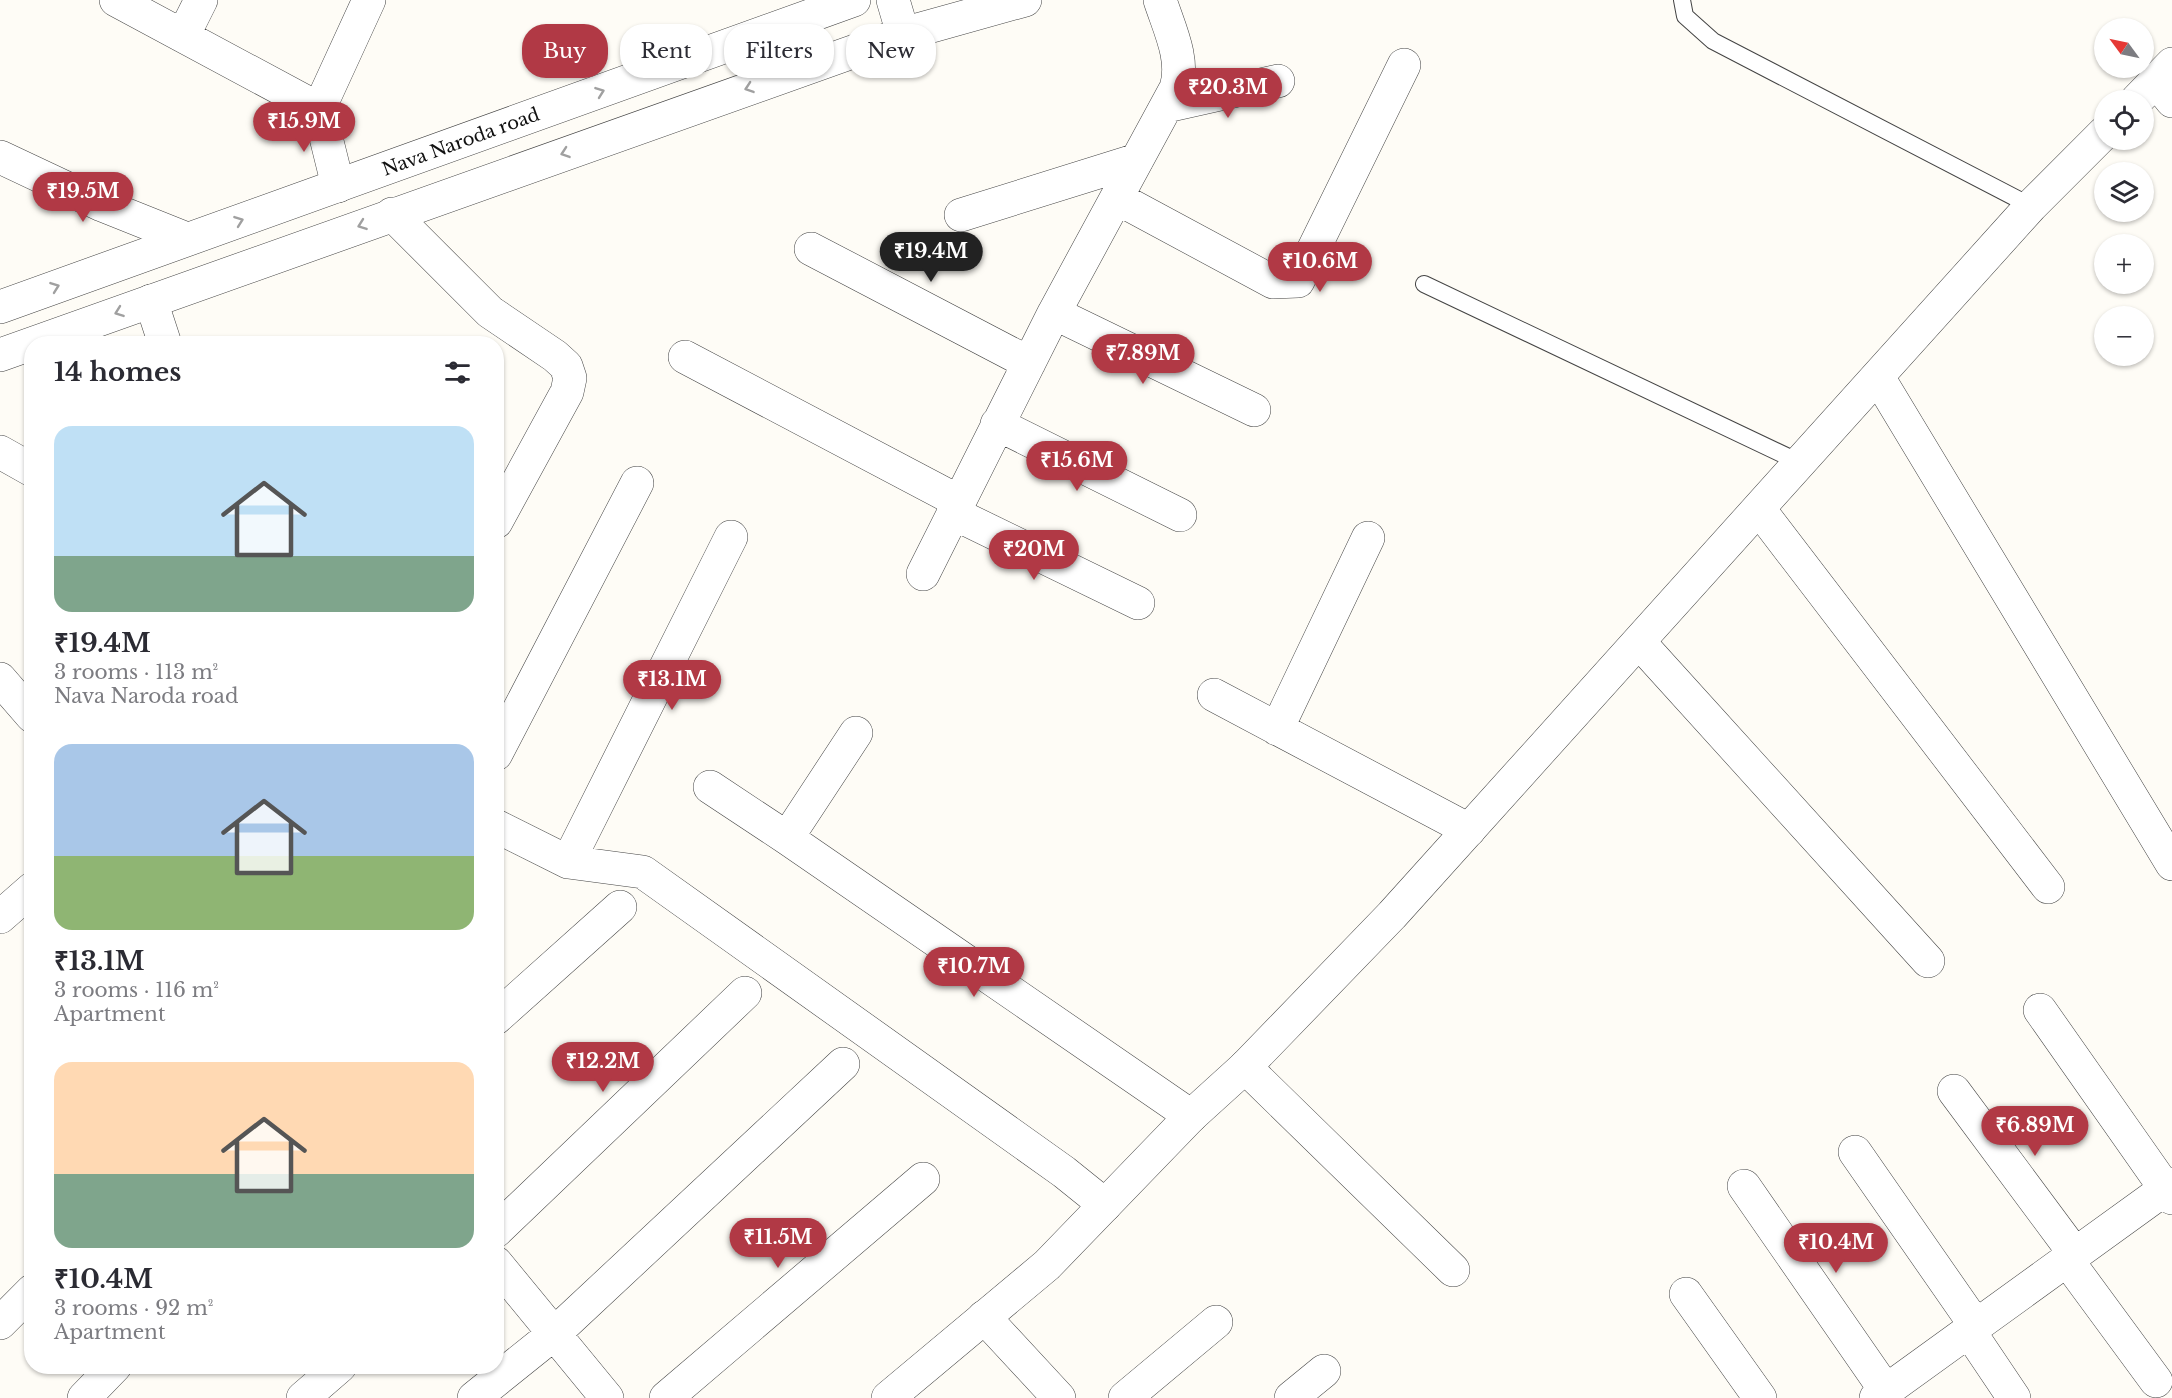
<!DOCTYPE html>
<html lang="en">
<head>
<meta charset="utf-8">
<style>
	:root { --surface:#fff; --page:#f7f7f7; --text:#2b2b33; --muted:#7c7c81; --accent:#b13945 }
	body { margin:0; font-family:"Libre Baskerville",serif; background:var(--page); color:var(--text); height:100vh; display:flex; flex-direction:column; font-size:22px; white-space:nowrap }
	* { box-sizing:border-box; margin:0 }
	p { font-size:20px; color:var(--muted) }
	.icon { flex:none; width:33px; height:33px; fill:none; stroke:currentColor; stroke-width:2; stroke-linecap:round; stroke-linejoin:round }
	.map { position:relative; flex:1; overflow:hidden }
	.panel { position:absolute; left:24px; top:336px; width:480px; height:1038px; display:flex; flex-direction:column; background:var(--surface); border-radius:24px; box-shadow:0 2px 4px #0004 }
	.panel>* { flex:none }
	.top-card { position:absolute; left:522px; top:24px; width:570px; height:54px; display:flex; gap:12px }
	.needle { width:39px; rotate:303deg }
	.controls { position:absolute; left:2094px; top:18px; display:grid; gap:12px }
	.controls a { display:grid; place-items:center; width:60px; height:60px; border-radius:50%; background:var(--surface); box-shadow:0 2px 4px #0004; font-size:30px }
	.price { position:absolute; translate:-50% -51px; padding:0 14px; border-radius:21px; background:var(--accent); color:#fff; font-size:20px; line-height:39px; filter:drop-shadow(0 2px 3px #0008) }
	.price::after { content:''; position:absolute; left:50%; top:36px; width:18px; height:14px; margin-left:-9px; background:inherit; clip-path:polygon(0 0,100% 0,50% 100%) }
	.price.selected { background:#222; color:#fff }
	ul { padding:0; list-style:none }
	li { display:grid; align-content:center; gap:12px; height:318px; padding:0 30px }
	li span { display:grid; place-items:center; height:186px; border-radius:18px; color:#555 }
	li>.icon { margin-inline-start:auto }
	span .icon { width:108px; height:108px; fill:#fffc; stroke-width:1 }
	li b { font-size:26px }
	h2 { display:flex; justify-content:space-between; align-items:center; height:72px; padding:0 30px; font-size:26px }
	.tag { padding:0 21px; border-radius:24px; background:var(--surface); box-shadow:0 2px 4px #0004; font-size:21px; line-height:54px }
	.tag.selected { background:var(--accent); color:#fff }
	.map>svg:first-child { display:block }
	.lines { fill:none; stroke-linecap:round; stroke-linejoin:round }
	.service-casing { stroke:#444; stroke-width:18 }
	.minor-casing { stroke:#444; stroke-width:34 }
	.tertiary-casing { stroke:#444; stroke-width:34 }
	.service { stroke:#fff; stroke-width:16 }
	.minor { stroke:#fff; stroke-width:33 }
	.tertiary { stroke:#fff; stroke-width:33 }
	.oneway { stroke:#a0a0a0 }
	.labels { text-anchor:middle; stroke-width:6; stroke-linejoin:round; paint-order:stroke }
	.street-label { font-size:18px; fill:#111; stroke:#fff }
</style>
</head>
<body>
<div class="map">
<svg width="2172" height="1398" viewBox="0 0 2172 1398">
	<rect width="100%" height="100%" fill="#fefcf6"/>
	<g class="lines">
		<g class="service-casing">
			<path id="service" d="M 1682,0 L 1685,16 L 1713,41 L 2031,206
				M 1424,284 L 1801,463"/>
		</g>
		<g class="minor-casing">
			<path id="minor" d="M 116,0 L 319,109
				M 893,0 L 903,34
				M 183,36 L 201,0
				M 2156,81 L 2172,101
				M 1167,106 L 1278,81
				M 0,157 L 102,205 L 187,239
				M 338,186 L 319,109 L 369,0
				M 1117,198 L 1273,282 L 1298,281 L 1404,65
				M 392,214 L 490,312 L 555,356 L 566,366 L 570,378 L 567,392 L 496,522
				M 961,215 L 1137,160
				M 811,249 L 1029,363
				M 151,301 L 165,344
				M 1054,313 L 1254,410
				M 685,357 L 958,501
				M 1878,377 L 2172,864
				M 997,424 L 1180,515
				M 0,452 L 32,470
				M 1759,509 L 2048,887
				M 953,513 L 1138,603
				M 923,574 L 1054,313 L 1176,88 C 1185,59 1169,28 1160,0
				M 1639,642 L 1928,961
				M 0,679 L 32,716
				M 1214,695 L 1469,830
				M 1277,729 L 1368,538
				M 496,754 L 637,483
				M 710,787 L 787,838 L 1191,1116
				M 496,826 L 568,862 L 643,872 L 1064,1172 L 1105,1205
				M 787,838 L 856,733
				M 568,862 L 731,537
				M 0,917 L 32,889
				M 2040,1010 L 2172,1198
				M 496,1018 L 620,907
				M 1245,1067 L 1453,1270
				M 1954,1091 L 2075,1254
				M 1855,1152 L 1976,1326
				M 1744,1186 L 1886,1391
				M 496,1231 L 745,993
				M 2067,1260 L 2156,1381
				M 496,1263 L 607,1398
				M 1686,1294 L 1760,1398
				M 984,1317 L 1059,1398
				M 0,1323 L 32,1291
				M 1969,1331 L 2014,1398
				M 84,1398 L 115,1366
				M 303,1398 L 340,1366
				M 474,1398 L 555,1333 L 843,1064
				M 666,1398 L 923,1179
				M 1125,1398 L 1216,1322
				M 1291,1398 L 1324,1371
				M 1876,1398 L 2172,1184"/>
		</g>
		<g class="tertiary-casing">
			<path id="tertiary" d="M 2137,100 L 2172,64
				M 0,307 L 854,0
				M 0,355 L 903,34 L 1025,0
				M 888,1398 L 1047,1265 L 1191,1116 L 1245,1067 L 1392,915 L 2031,206 L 2104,133"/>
		</g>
		<use href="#service" class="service"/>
		<use href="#minor" class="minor"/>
		<use href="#tertiary" class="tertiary"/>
	</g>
	<defs><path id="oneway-chevron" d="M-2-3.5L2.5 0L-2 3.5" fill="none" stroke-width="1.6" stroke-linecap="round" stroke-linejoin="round" transform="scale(1.5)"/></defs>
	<g class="oneway">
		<use href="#oneway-chevron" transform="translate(749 88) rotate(161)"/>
		<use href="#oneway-chevron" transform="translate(600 92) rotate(-20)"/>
		<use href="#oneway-chevron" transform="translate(565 153) rotate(161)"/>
		<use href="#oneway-chevron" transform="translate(239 221) rotate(-20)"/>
		<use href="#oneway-chevron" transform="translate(362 225) rotate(160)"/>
		<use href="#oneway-chevron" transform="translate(55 287) rotate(-20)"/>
		<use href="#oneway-chevron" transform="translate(119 312) rotate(160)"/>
	</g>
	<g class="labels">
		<g class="street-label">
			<text transform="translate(461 142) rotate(-20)" y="6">Nava Naroda road</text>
		</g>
	</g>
</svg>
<div class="controls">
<a><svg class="needle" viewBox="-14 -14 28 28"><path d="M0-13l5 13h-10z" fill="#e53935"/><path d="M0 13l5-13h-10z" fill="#7c7c81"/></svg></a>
<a><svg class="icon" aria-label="locate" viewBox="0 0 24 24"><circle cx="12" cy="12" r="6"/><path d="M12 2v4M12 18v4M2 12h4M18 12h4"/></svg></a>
<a><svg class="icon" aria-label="layers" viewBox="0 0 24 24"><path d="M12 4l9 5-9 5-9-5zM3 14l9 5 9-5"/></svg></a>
<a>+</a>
<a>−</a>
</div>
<b class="price" style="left:1228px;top:119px">₹20.3M</b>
<b class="price" style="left:304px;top:153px">₹15.9M</b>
<b class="price" style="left:83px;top:223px">₹19.5M</b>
<b class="price selected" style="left:931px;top:283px">₹19.4M</b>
<b class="price" style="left:1320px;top:293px">₹10.6M</b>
<b class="price" style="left:1143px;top:385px">₹7.89M</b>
<b class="price" style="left:1077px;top:492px">₹15.6M</b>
<b class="price" style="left:1034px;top:581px">₹20M</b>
<b class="price" style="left:672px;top:711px">₹13.1M</b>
<b class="price" style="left:974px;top:998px">₹10.7M</b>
<b class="price" style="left:603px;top:1093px">₹12.2M</b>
<b class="price" style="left:2035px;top:1157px">₹6.89M</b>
<b class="price" style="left:778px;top:1269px">₹11.5M</b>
<b class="price" style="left:1836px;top:1274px">₹10.4M</b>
<div class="top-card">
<a class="tag selected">Buy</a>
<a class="tag">Rent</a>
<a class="tag">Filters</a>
<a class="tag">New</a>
</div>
<section class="panel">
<h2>14 homes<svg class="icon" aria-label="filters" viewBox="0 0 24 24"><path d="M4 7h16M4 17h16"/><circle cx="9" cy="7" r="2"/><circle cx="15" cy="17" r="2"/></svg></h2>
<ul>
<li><span style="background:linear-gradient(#bfe0f5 70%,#7fa58c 0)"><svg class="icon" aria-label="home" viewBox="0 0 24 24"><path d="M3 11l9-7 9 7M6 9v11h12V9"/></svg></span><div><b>₹19.4M</b><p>3 rooms · 113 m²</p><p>Nava Naroda road</p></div></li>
<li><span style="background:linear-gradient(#a9c7e8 60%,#8fb573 0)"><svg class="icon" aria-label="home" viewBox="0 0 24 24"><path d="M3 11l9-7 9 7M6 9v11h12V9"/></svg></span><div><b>₹13.1M</b><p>3 rooms · 116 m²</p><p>Apartment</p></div></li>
<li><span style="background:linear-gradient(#ffd9b3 60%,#7fa58c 0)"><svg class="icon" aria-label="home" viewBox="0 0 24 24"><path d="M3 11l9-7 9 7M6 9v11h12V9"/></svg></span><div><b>₹10.4M</b><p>3 rooms · 92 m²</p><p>Apartment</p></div></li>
</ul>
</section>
</div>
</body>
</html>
